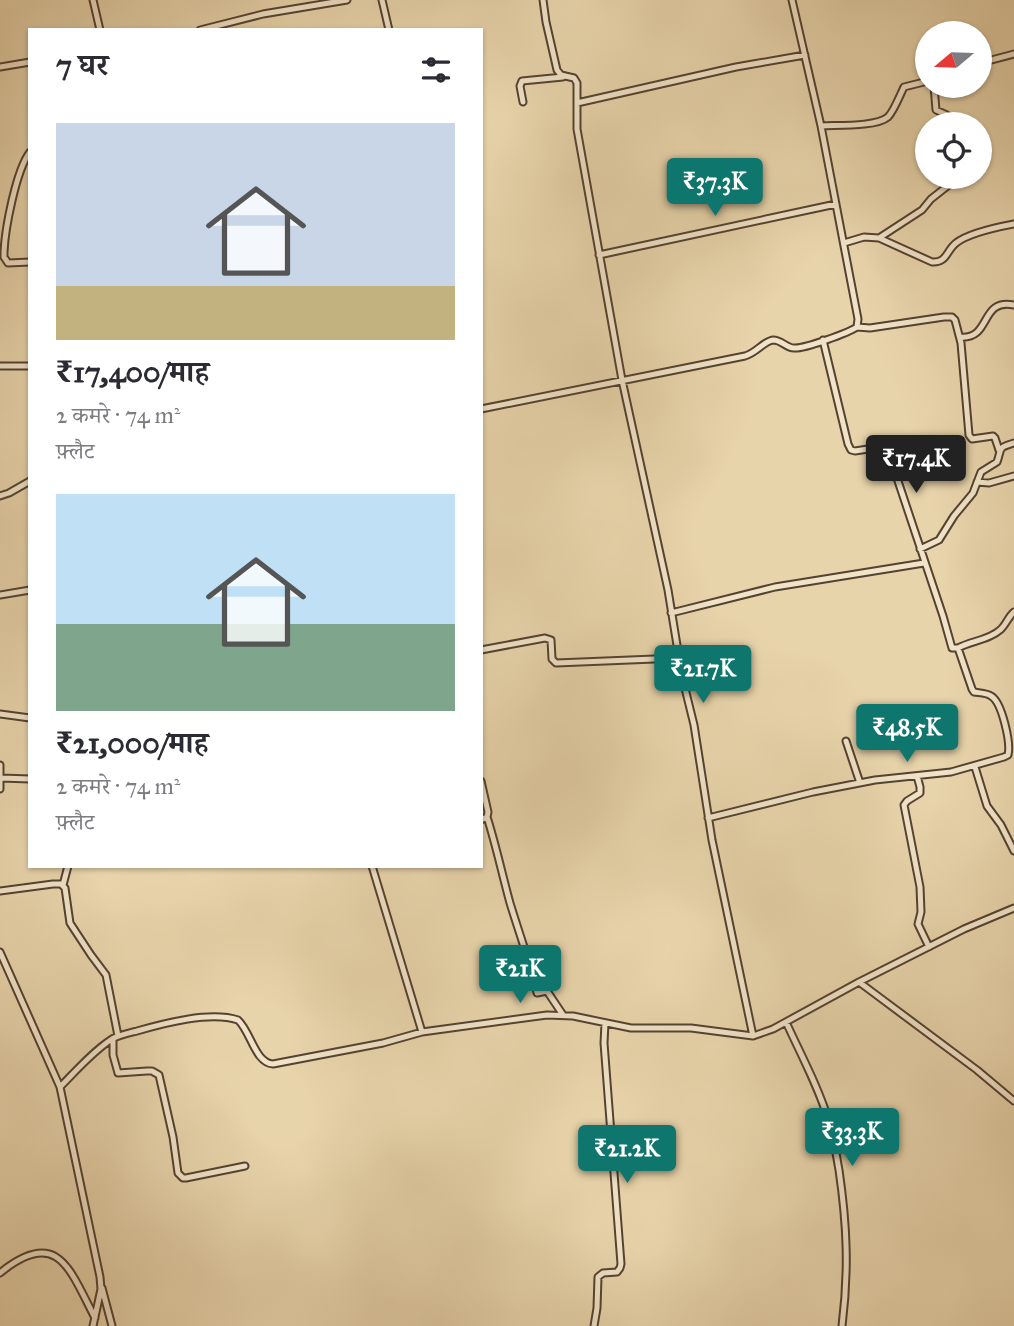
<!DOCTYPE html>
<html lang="hi">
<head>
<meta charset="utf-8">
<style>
	:root { --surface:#fff; --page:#f7f7f7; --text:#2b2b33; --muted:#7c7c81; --accent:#0f766e }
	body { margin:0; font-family:"IM FELL Great Primer","Noto Serif Devanagari",serif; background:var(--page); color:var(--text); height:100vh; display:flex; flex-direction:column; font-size:26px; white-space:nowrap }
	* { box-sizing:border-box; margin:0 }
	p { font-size:23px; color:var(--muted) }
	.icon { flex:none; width:38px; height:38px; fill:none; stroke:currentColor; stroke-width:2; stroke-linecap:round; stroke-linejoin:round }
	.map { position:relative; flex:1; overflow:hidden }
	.side { position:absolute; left:28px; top:28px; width:455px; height:840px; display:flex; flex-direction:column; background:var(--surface); border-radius:0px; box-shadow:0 2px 5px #0004 }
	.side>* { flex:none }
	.needle { width:46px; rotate:251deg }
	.controls { position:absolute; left:915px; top:21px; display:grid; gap:14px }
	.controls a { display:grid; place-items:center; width:77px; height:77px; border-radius:50%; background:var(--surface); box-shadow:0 2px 5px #0004; font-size:35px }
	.price { position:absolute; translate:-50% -60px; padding:0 16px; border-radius:7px; background:var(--accent); color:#fff; font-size:23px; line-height:46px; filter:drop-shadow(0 2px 4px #0008) }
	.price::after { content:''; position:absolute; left:50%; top:42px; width:21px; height:16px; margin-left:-10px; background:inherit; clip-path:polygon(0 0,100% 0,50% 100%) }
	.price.on { background:#222; color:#fff }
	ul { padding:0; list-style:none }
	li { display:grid; align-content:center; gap:14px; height:371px; padding:0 28px }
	li span { display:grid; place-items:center; height:217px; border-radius:0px; color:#555 }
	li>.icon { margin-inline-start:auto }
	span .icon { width:126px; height:126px; fill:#fffc; stroke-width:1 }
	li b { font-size:30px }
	h2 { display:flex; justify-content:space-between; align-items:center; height:84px; padding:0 28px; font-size:30px }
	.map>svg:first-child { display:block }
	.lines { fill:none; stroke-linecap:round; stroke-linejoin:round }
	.street-casing { stroke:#554231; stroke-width:9 }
	.street { stroke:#f0e3c8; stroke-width:5 }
</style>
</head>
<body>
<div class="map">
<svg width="1014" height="1326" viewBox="0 0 1014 1326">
	<rect width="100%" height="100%" fill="#e8d4ab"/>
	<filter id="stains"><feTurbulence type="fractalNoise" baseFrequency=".00286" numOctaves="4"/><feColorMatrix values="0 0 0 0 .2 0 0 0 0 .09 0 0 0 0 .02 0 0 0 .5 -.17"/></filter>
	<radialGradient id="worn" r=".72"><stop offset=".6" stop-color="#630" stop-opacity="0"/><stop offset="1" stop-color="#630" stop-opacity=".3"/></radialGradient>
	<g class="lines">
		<g class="street-casing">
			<path id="street" d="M 93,0 L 100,30
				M 382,0 L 389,30
				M 543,0 L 546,22 L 557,70 L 561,75 L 574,78 L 577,83 L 577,129 L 622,380 L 668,590 L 682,676 L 694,725 L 712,840 L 753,1036
				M 200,30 L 263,14 L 347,0
				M 980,63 L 1014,54
				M 0,67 L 30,62
				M 934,86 L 936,110 L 947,115 L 951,124
				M 523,102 L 520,86 L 522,81 L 563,77
				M 577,103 L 736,67 L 805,55
				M 821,126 C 837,125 876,127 888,117 C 894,111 900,95 904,87 L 928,81
				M 30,152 C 16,170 5,229 4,252 L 4,257 L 8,263 L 30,262
				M 879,238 L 922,210 L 931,199 L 959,177
				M 844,243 L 864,237 L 879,238 L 932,262 C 947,263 946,251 956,243 C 969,233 998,227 1014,224
				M 599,255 L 836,204
				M 857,327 L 870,328 L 944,317 L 952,317 L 955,320 L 961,343 L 969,435 L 972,439 L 993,436 L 995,438 L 999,450
				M 960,337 C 992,340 979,298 1014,305
				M 823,340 L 848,444 L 851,450 L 855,451 L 881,447 L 884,447 L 888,451 L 943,616 L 952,648 L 958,648 C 971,641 989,640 1000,630 C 1006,625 1008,617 1014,612
				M 0,366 L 30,366
				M 481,409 L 745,356 C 756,353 764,341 773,340 C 782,340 786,348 794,348 C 804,349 848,333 857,327 L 858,319 L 821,126 L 792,0
				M 977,482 L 989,483 L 1014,476
				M 0,496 L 9,493 L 30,481
				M 920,549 L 939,540 L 954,516 L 973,493 L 981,472 L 997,462 C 1002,448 997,448 1014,443
				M 0,595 L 30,590
				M 671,613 L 775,587 L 924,563
				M 481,650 L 545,638 L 551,640 L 552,659 L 556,663 L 679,658
				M 0,714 L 30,718
				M 846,741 L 860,783
				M 0,765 L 0,789
				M 975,767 L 987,806 L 1001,825 L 1014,851
				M 917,776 L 920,787 L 920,793 L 907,801 L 904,805 L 920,887 L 921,912 L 918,924 L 929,947
				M 1,778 L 30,779
				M 481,781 L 488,812 L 487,817 L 481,820
				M 487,817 C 496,845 502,874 510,903 C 519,933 530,962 537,993 L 547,991 L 563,1015
				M 708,818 L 813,792 L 875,780 L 951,772 L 1004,757 L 1008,755 C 1011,743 1002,702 991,696 C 987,693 980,693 974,692 L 972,689 L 958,648
				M 372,866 L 422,1032
				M 63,885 L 68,866
				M 0,891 L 53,884 L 61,884 L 65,888 L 70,923 L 91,955 L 106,975 L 118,1036
				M 0,952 L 60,1087 L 100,1277 L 101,1289 L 93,1326
				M 859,982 L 977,1070 L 1014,1101
				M 786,1022 C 801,1055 819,1088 829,1122 C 834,1137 836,1154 839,1170 C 847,1225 849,1270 842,1326
				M 113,1039 L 113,1055 L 118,1073 L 147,1071 L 152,1071 L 159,1075 L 173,1137 L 178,1173 L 183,1178 L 186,1178 L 245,1166
				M 60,1087 C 76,1071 92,1052 112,1039 C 119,1035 129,1033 137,1031 C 165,1023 210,1011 238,1020 C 251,1032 255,1063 273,1064 L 383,1043 L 422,1032 L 547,1015 L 573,1016 L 631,1028 L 691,1028 L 753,1036 L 773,1029 L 859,982 L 964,929 L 1014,908
				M 0,1273 C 58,1226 70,1270 95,1318
				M 102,1288 L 112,1326
				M 594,1326 L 597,1308 L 598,1277 L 603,1273 L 617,1272 L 620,1268 L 621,1264 L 604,1043 L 605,1023"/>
		</g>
		<use href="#street" class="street"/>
	</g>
	<rect width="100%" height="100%" filter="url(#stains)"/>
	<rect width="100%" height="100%" fill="url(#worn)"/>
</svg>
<div class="controls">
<a><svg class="needle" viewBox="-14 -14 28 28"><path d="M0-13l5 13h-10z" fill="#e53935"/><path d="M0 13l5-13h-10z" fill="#7c7c81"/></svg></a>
<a><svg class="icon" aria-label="locate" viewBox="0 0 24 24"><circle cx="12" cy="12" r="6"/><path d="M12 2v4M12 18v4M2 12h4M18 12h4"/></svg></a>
</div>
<b class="price" style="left:715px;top:218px">₹37.3K</b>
<b class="price on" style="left:916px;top:495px">₹17.4K</b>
<b class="price" style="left:703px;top:705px">₹21.7K</b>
<b class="price" style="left:907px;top:764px">₹48.5K</b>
<b class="price" style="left:520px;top:1005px">₹21K</b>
<b class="price" style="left:852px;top:1168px">₹33.3K</b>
<b class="price" style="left:627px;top:1185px">₹21.2K</b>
<section class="side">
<h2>7 घर<svg class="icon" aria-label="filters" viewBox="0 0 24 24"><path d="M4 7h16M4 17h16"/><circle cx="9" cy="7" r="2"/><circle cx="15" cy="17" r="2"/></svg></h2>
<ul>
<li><span style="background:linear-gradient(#c9d6e8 75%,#c2b280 0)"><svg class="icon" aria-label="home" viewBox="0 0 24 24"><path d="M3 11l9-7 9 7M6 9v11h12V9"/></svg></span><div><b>₹17,400/माह</b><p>2 कमरे · 74 m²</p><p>फ़्लैट</p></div></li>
<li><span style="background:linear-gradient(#bfe0f5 60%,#7fa58c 0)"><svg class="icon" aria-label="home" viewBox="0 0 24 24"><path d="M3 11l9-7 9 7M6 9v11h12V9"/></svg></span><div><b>₹21,000/माह</b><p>2 कमरे · 74 m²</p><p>फ़्लैट</p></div></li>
</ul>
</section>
</div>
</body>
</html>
